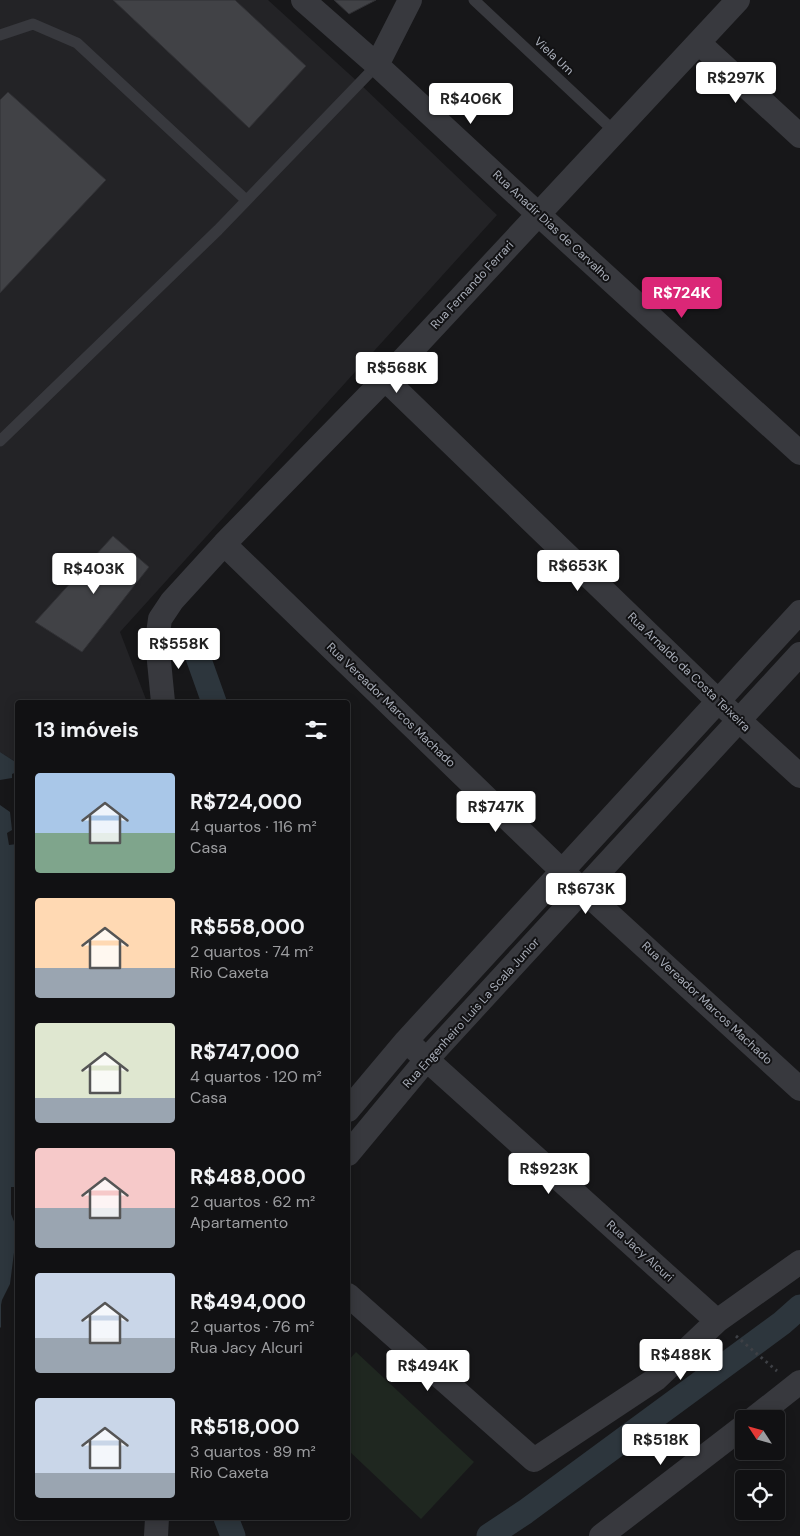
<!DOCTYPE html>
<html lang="pt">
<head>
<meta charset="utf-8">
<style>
	:root { --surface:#111113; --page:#1a1a1c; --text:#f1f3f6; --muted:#9c9da0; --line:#303133; --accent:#db2777 }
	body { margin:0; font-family:"DM Sans",sans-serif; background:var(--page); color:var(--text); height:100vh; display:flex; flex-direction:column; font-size:19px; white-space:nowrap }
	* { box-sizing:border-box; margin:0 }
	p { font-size:16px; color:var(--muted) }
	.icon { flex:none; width:28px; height:28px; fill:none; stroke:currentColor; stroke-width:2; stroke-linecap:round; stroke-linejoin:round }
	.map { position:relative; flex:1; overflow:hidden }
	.side { position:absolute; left:15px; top:700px; width:335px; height:820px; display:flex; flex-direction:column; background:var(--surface); border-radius:5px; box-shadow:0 2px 12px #0003,0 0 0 1px var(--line) }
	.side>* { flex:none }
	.needle { width:32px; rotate:306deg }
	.tools { position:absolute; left:735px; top:1410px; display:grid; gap:10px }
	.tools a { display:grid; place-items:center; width:50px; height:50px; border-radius:5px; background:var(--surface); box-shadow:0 2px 12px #0003,0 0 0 1px var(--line); font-size:25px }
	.price { position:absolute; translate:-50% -42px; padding:0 11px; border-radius:5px; background:#fff; color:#222; font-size:16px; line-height:32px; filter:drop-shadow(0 1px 2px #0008) }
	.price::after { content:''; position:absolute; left:50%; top:30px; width:15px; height:11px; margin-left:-8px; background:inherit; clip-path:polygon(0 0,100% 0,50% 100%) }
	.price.on { background:var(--accent); color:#fff }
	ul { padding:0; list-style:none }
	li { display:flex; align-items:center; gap:15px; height:125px; padding:0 20px }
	li span { display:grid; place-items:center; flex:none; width:140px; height:100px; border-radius:5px; color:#555 }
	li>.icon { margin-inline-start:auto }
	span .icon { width:60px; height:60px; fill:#fffc; stroke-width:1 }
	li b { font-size:21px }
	h2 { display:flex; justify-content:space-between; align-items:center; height:60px; padding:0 20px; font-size:21px }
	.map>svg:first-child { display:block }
	.built { fill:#232326 }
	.green { fill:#1f2720 }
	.water { fill:#2d363d }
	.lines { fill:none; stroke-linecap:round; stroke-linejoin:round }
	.canal { stroke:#2d363d; stroke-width:25 }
	.building { fill:#414246; stroke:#313135 }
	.path { stroke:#3e4045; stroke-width:3; stroke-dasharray:2.5 4; stroke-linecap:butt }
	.service { stroke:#38393e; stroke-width:11 }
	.minor { stroke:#38393e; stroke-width:24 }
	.labels { text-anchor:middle; stroke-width:4; stroke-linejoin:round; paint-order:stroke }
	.street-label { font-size:12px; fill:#a9aeb9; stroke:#121214 }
</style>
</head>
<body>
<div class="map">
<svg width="800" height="1536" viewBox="0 0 800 1536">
	<rect width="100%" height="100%" fill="#171719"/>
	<path class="built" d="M 0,0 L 268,0 L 359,83 L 497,215 L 120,632 L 147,702 L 18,702 L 17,763 L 0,752 Z"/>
	<path class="green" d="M 356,1352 L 474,1462 L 421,1519 L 348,1450 L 348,1361 Z"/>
	<path class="water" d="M 0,752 L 17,763 L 17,772 L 12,774 L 12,778 L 0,780 Z
		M 0,805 L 10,812 L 12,830 L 7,833 L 9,845 L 17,844 L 18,858 L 18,1059 L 16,1066 L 17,1067 L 17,1086 L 16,1094 L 18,1098 L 18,1187 L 11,1187 L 11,1214 L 17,1229 L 10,1284 L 2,1300 L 1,1305 L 1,1328 L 0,1327 Z"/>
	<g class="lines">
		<path class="canal" d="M 193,643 L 214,702
			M 226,1518 L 233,1536
			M 489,1536 L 525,1512 L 782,1323 L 800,1307"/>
	</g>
	<path class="building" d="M 113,0 L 235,0 L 306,66 L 249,128 Z
		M 334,0 L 376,0 L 349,14 Z
		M 8,92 L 106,180 L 0,293 L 0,100 Z
		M 113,536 L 149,567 L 82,652 L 35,622 Z"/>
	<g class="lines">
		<path class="path" d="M 736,1336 L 777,1371"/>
		<path class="service" d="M 474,0 L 615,132
			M 0,35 L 33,24 L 77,43 L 246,200
			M 0,441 L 218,230 L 377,65"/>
		<path class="minor" d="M 303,0 L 377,65 L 538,214 L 800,453
			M 699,43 L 800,136
			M 377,65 L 410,0
			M 385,379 L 718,701 L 800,776
			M 224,544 L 562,871 L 800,1089
			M 163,702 L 157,641 L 160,619 L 172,601 L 224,544 L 385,379 L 738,0
			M 415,1049 L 717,1321
			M 348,1110 L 406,1041 L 800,612
			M 348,1154 L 427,1059 L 800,654
			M 348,1295 L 534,1460 L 656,1379 L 717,1321 L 800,1262
			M 753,1419 L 800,1382
			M 156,1536 L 157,1518
			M 601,1536 L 744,1426"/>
	</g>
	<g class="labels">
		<g class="street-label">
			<text transform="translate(554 56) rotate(43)" y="4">Viela Um</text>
			<text transform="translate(552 226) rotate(43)" y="4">Rua Anadir Dias de Carvalho</text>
			<text transform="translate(472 285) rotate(-47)" y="4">Rua Fernando Ferrari</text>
			<text transform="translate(689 672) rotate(44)" y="4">Rua Arnaldo da Costa Teixeira</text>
			<text transform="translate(391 705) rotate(44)" y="4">Rua Vereador Marcos Machado</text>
			<text transform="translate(707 1003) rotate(43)" y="4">Rua Vereador Marcos Machado</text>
			<text transform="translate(471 1013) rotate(-48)" y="4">Rua Engenheiro Luis La Scala Junior</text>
			<text transform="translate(640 1251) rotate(42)" y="4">Rua Jacy Alcuri</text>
		</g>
	</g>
</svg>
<div class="tools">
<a><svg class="needle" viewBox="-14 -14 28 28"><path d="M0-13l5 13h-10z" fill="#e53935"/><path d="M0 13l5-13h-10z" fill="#9c9da0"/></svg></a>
<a><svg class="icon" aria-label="locate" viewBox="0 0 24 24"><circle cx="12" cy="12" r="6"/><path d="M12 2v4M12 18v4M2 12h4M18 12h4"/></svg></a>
</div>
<b class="price" style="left:736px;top:104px">R$297K</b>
<b class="price" style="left:471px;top:125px">R$406K</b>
<b class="price on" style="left:682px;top:319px">R$724K</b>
<b class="price" style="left:397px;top:394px">R$568K</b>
<b class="price" style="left:578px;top:592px">R$653K</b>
<b class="price" style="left:94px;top:595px">R$403K</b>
<b class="price" style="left:179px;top:670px">R$558K</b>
<b class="price" style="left:496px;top:833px">R$747K</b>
<b class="price" style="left:586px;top:915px">R$673K</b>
<b class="price" style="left:549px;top:1195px">R$923K</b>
<b class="price" style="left:681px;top:1381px">R$488K</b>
<b class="price" style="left:428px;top:1392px">R$494K</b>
<b class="price" style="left:661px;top:1466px">R$518K</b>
<section class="side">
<h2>13 imóveis<svg class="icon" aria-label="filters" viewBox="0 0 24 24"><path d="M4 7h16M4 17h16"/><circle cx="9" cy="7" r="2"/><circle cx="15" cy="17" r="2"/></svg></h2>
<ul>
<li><span style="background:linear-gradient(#a9c7e8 60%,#7fa58c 0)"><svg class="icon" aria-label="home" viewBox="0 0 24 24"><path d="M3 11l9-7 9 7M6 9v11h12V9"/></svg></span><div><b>R$724,000</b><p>4 quartos · 116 m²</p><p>Casa</p></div></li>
<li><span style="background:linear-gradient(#ffd9b3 70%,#9aa5b1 0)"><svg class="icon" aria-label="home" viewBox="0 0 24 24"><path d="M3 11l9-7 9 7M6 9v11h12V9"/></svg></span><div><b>R$558,000</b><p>2 quartos · 74 m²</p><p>Rio Caxeta</p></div></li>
<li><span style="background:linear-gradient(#dfe7d0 75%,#9aa5b1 0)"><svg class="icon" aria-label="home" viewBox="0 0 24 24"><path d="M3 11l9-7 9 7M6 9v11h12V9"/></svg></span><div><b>R$747,000</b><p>4 quartos · 120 m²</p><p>Casa</p></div></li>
<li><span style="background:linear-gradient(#f6c9c9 60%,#9aa5b1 0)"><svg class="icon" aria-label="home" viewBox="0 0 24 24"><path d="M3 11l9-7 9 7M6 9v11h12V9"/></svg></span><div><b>R$488,000</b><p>2 quartos · 62 m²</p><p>Apartamento</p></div></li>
<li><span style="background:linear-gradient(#c9d6e8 65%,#9aa5b1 0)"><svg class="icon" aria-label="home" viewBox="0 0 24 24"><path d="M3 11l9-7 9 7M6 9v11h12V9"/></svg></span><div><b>R$494,000</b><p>2 quartos · 76 m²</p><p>Rua Jacy Alcuri</p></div></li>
<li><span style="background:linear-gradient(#c9d6e8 75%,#9aa5b1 0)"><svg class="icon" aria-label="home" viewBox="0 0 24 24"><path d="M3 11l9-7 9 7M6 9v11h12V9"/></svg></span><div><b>R$518,000</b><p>3 quartos · 89 m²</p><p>Rio Caxeta</p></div></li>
</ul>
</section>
</div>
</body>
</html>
